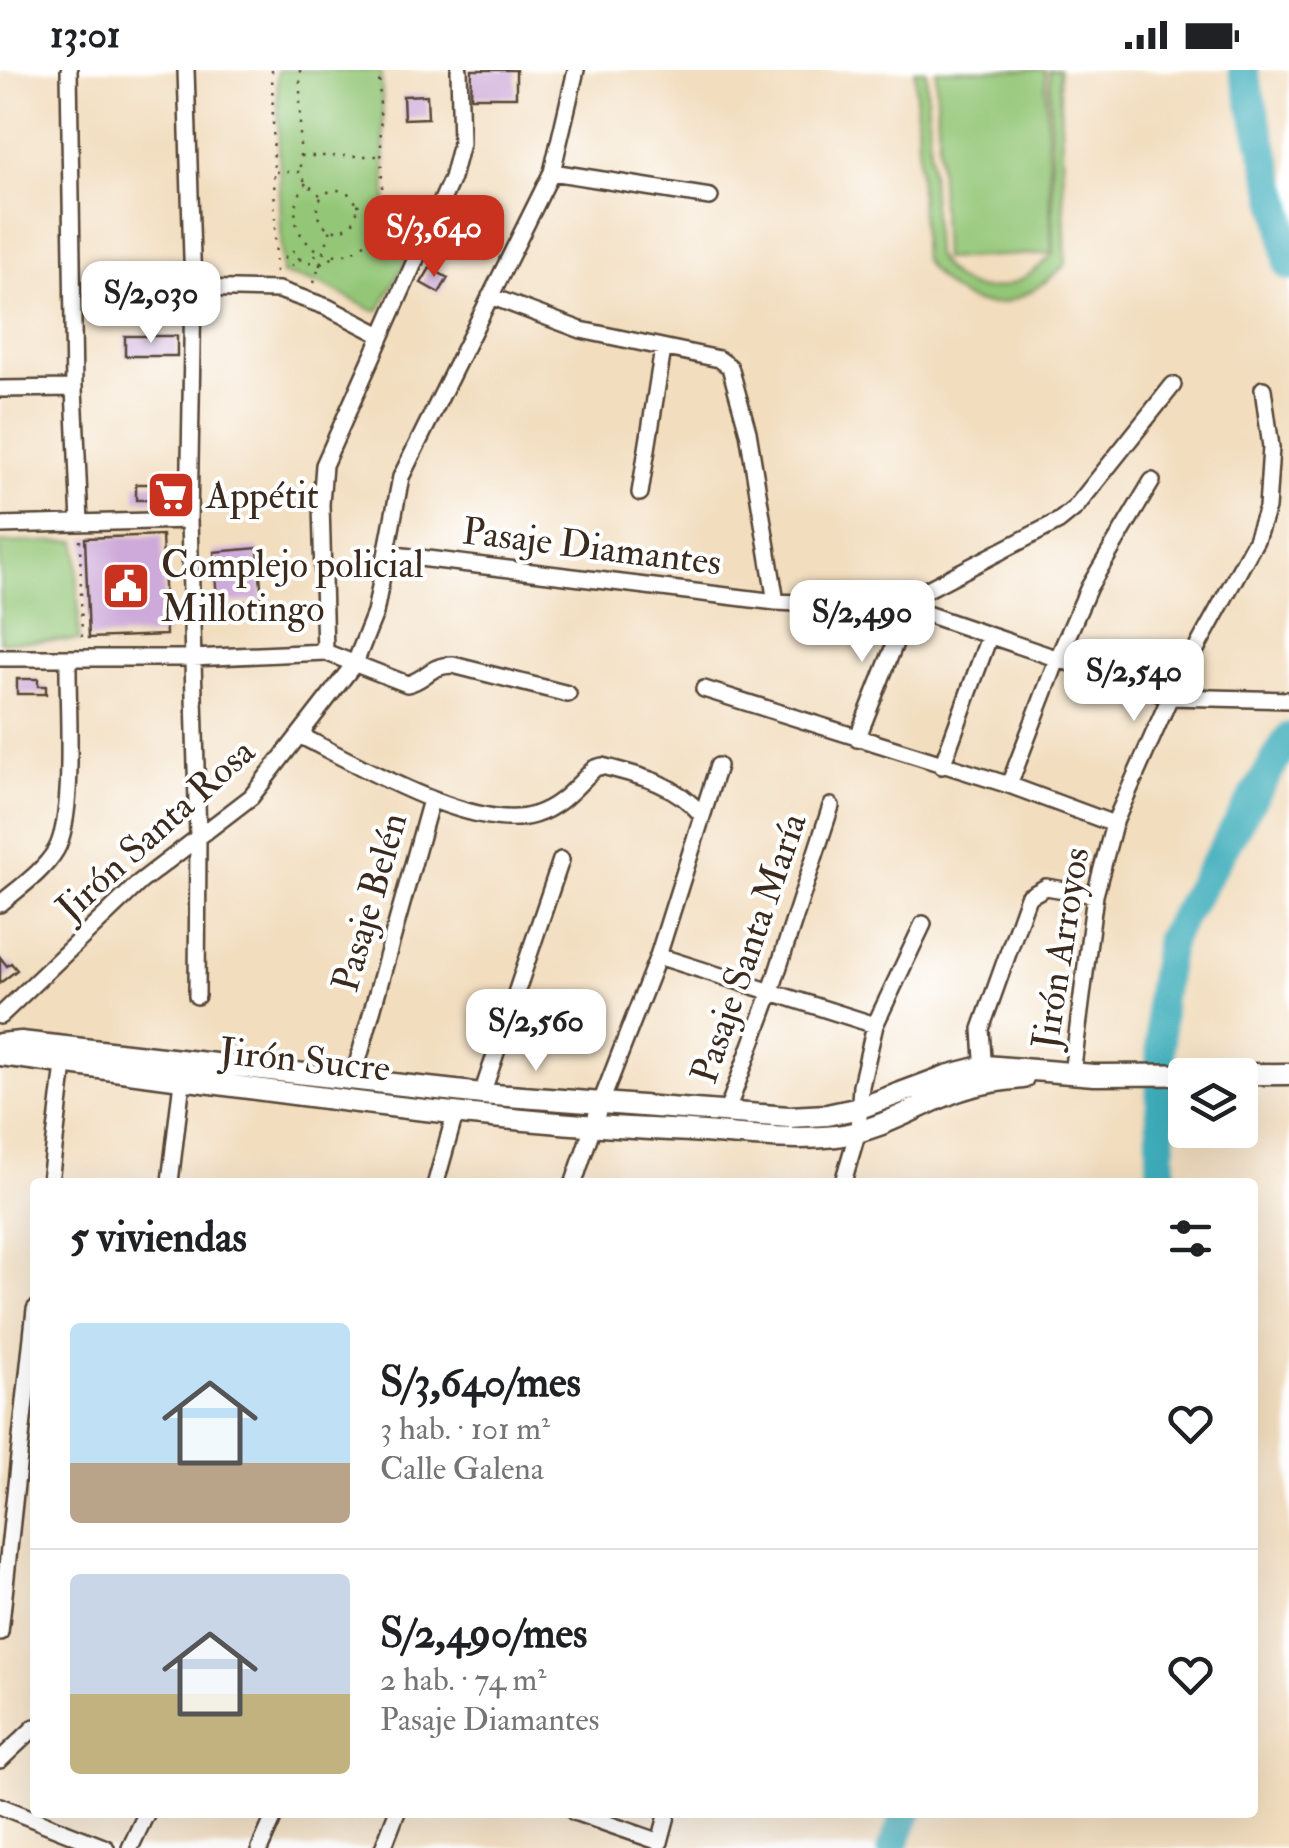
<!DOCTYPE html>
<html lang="es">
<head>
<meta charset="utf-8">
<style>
	:root { --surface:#fff; --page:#f2f2f2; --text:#202124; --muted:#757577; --line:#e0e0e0; --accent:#c8321e }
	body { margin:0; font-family:"IM FELL Double Pica",serif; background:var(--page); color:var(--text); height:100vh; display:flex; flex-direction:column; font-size:38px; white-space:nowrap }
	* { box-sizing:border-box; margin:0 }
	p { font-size:32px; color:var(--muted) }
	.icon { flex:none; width:55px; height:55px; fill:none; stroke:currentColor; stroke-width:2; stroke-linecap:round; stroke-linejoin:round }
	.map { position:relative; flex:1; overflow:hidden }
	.side { position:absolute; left:30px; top:1108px; width:1228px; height:640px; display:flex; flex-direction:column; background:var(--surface); border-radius:10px; box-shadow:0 10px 40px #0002 }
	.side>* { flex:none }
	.tools { position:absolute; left:1168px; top:988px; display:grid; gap:20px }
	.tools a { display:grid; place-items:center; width:90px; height:90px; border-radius:10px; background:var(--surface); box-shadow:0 10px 40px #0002; font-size:50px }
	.price { position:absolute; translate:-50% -85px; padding:0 22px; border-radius:20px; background:#fff; color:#222; font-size:32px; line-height:65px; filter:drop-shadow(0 2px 5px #0008) }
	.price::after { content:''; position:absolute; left:50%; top:60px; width:30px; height:22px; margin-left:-15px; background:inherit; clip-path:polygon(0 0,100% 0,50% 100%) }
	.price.on { background:var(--accent); color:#fff }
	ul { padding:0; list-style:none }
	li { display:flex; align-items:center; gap:30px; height:250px; padding:0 40px }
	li+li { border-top:2px solid var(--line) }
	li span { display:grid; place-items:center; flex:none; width:280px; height:200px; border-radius:10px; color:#555 }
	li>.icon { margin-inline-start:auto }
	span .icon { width:120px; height:120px; fill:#fffc; stroke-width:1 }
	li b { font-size:42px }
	h2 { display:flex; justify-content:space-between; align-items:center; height:120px; padding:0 40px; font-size:42px }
	.status { display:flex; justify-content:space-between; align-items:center; height:70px; padding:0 50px; background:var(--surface); direction:ltr }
	.status svg { height:28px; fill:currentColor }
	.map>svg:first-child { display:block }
	.green { fill:#93c676; stroke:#67784a; stroke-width:2.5 }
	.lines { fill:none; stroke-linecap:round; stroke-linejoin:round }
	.river { stroke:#40afbc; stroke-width:30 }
	.building { fill:#cdaad9 }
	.street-casing { stroke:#564536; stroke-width:20 }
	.secondary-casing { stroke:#564536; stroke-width:25 }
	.path { stroke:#564536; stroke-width:2.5; stroke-dasharray:2.5 8; stroke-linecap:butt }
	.street { stroke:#fff; stroke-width:15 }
	.secondary { stroke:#fff; stroke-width:20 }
	.labels { text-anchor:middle; stroke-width:8; stroke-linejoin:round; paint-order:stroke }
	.poi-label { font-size:38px; fill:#3b2a1e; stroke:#fff; text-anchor:start }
	.street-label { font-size:38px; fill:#3b2a1e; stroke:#fff }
</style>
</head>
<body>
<div class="status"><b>13:01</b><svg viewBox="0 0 49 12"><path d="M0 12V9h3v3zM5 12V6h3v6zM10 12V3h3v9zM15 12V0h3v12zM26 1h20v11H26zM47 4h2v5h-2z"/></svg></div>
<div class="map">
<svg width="1289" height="1778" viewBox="0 0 1289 1778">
	<rect width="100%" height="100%" fill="#fff"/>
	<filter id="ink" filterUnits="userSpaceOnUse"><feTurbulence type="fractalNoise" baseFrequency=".01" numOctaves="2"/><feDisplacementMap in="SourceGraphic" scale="20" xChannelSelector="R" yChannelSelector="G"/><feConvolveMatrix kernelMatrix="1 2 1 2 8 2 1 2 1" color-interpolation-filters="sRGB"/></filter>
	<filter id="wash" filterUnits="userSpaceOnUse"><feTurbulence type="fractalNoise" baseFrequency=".0048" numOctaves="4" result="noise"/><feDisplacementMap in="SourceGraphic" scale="40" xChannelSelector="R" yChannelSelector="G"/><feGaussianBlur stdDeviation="2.25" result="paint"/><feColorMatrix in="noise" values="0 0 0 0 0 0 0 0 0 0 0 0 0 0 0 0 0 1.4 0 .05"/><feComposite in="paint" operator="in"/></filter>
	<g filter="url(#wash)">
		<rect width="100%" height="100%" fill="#f2ddbe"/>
		<path class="green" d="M 277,0 L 381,0 L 387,147 L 425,157 L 379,240 L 374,241 L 321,214 L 282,204 Z
			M 915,0 L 926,0 L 935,185 C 968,239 1017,221 1054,183 L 1049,0 L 1059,0 L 1066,194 C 1014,243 969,253 923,190 Z
			M 936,0 L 1045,0 L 1052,183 L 943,189 Z
			M 77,471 L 79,570 L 0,572 L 0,473 Z"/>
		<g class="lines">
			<path class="river" d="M 1243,0 L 1281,143 L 1289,196
				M 1161,1112 L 1160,929 L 1170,868 L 1289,667
				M 892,1778 L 908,1742"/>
		</g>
		<g id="blocks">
			<path class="building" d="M 472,0 L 516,0 L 516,27 L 471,27 Z
				M 427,25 L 428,48 L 404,49 L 403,26 Z
				M 453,142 L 467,149 L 461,162 L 447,154 Z
				M 449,164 L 467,174 L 460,186 L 442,176 Z
				M 430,198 L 448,208 L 439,223 L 421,213 Z
				M 125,266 L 177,266 L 177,286 L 125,286 Z
				M 136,414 L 175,414 L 175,425 L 170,430 L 136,430 Z
				M 162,465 L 166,565 L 89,568 L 85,468 Z
				M 258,478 L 262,530 L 217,534 L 214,482 Z
				M 17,609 L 38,609 L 38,616 L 46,616 L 46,624 L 17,624 Z
				M 0,887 L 7,896 L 11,893 L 17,900 L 0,913 Z"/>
		</g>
	</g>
	<g filter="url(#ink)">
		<use href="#blocks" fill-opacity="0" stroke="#564536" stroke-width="2.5"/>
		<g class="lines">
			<g class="street-casing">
				<path id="street" d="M 69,0 L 74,318 L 80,453
					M 186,0 L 193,218 L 189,450 L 198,767 L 197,926
					M 552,102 L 710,127
					M 193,218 L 279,220 L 327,237 L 381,265
					M 490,226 L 581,260 L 719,289 L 730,297 L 748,362 L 776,532
					M 0,319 L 74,318
					M 640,423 L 663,279
					M 0,455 L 189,450
					M 387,484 L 776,532 L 909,538 L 1170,627 L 1289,630
					M 325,582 L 321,434 L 324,395 L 452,108 L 461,73 L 459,0
					M 0,588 L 192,588 L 325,582 L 407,614 C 425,611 429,595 453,595 L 568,624
					M 704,619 L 1009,715 L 1114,754
					M 301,666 C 355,693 475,764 534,745 C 562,736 575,717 595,698 L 602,696 C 640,706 675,713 701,744
					M 857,669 L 909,538 L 924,521 L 1059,451 L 1075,438 L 1173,315
					M 942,696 L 989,567
					M 1009,715 L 1057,590 L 1089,517 L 1152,411
					M 0,834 C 20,817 43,802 56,780 C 76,745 67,633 68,588
					M 658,886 L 875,955
					M 0,946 L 140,812 L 251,727 L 355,593 L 375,543 L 401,407 L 552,102 L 576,0
					M 984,1003 L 981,959 L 1028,827 L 1046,817 L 1095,825
					M 1072,1004 L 1095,825 L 1114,754 L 1170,627 L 1256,470 L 1267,438 L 1271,377 L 1263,319
					M 353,1009 L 431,730
					M 482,1024 L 561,790
					M 727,1041 L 770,924 L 831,736
					M 50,1112 L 64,995
					M 170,1112 L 182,1011
					M 436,1112 L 456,1041
					M 574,1112 L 600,1035 L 658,886 L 718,696
					M 843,1112 L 858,1061 L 861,1016 L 875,955 L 923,854
					M 0,1562 L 35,1239
					M 0,1690 L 35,1657
					M 0,1736 L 106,1778
					M 574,1742 L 660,1772 L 668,1742
					M 130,1778 L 147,1742
					M 260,1778 L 276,1742
					M 383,1778 L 397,1742"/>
			</g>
			<g class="secondary-casing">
				<path id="secondary" d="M 0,974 L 21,972 L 482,1024 L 789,1047 L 827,1045 L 860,1038 L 946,1006 L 985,996 L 1094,1005 L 1289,1004
					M 0,985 C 222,1013 446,1050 670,1060 C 724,1062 782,1072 836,1066 C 880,1061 916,1036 957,1021 C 979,1013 1000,1010 1023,1008"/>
			</g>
			<path class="path" d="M 272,0 L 276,203
				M 300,0 L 300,102
				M 379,0 L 383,149 L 412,157
				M 301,86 L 382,86
				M 276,102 L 300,102 L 306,113 L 321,126
				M 306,113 C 265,173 354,219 379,151 L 383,149
				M317 140a20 20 0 1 1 40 0a20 20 0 1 1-40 0Z
				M 357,135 L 381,132
				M285 188a7 7 0 1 1 14 0a7 7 0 1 1-14 0Z
				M 299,189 L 320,195 L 312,178
				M 321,194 L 336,186
				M 314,213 L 331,159
				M 80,470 L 82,572"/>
			<use href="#street" class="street"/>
			<use href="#secondary" class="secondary"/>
		</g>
	</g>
	<defs>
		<g id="supermarket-square" transform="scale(2.5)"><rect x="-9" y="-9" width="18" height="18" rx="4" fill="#c8321e" stroke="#fff"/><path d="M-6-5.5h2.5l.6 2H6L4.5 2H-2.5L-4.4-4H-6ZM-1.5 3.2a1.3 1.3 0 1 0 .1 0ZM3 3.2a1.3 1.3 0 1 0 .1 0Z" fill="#fff"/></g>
		<g id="civic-square" transform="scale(2.5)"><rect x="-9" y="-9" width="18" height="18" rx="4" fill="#c8321e" stroke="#fff"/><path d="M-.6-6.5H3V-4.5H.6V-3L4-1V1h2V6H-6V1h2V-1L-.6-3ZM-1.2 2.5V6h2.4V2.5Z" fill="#fff"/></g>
	</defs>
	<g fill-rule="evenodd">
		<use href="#supermarket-square" x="171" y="425"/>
		<use href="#civic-square" x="126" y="516"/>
	</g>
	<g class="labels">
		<g class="poi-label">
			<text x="206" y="438">Appétit</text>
			<text x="161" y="507">Complejo policial<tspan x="161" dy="44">Millotingo</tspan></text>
		</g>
		<g class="street-label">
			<text transform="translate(592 476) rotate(7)" y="13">Pasaje Diamantes</text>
			<text transform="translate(155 759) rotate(-42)" y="13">Jirón Santa Rosa</text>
			<text transform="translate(369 832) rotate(-74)" y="13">Pasaje Belén</text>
			<text transform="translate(748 878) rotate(-71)" y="13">Pasaje Santa María</text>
			<text transform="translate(1060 878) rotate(-81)" y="13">Jirón Arroyos</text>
			<text transform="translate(305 989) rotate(6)" y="13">Jirón Sucre</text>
		</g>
	</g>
</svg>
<div class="tools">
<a><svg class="icon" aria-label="layers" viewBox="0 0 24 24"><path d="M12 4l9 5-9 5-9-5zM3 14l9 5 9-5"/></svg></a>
</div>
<b class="price on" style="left:434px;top:210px">S/3,640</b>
<b class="price" style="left:151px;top:276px">S/2,030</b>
<b class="price" style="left:862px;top:595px">S/2,490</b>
<b class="price" style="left:1134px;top:654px">S/2,540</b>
<b class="price" style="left:536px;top:1004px">S/2,560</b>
<section class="side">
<h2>5 viviendas<svg class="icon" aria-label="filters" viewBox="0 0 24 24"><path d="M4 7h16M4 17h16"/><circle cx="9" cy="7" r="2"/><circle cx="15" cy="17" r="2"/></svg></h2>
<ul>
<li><span style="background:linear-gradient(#bfe0f5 70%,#b9a48a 0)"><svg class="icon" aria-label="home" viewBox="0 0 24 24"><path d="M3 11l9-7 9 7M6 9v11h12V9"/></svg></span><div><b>S/3,640/mes</b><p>3 hab. · 101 m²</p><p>Calle Galena</p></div><svg class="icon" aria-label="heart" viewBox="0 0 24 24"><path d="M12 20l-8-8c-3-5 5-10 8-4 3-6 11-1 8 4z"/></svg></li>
<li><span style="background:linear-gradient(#c9d6e8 60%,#c2b280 0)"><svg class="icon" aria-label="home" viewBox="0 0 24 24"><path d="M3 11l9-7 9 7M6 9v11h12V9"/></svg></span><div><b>S/2,490/mes</b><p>2 hab. · 74 m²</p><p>Pasaje Diamantes</p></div><svg class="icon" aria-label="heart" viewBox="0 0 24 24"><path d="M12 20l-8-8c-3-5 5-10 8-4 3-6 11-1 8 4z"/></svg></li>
</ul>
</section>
</div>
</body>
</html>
